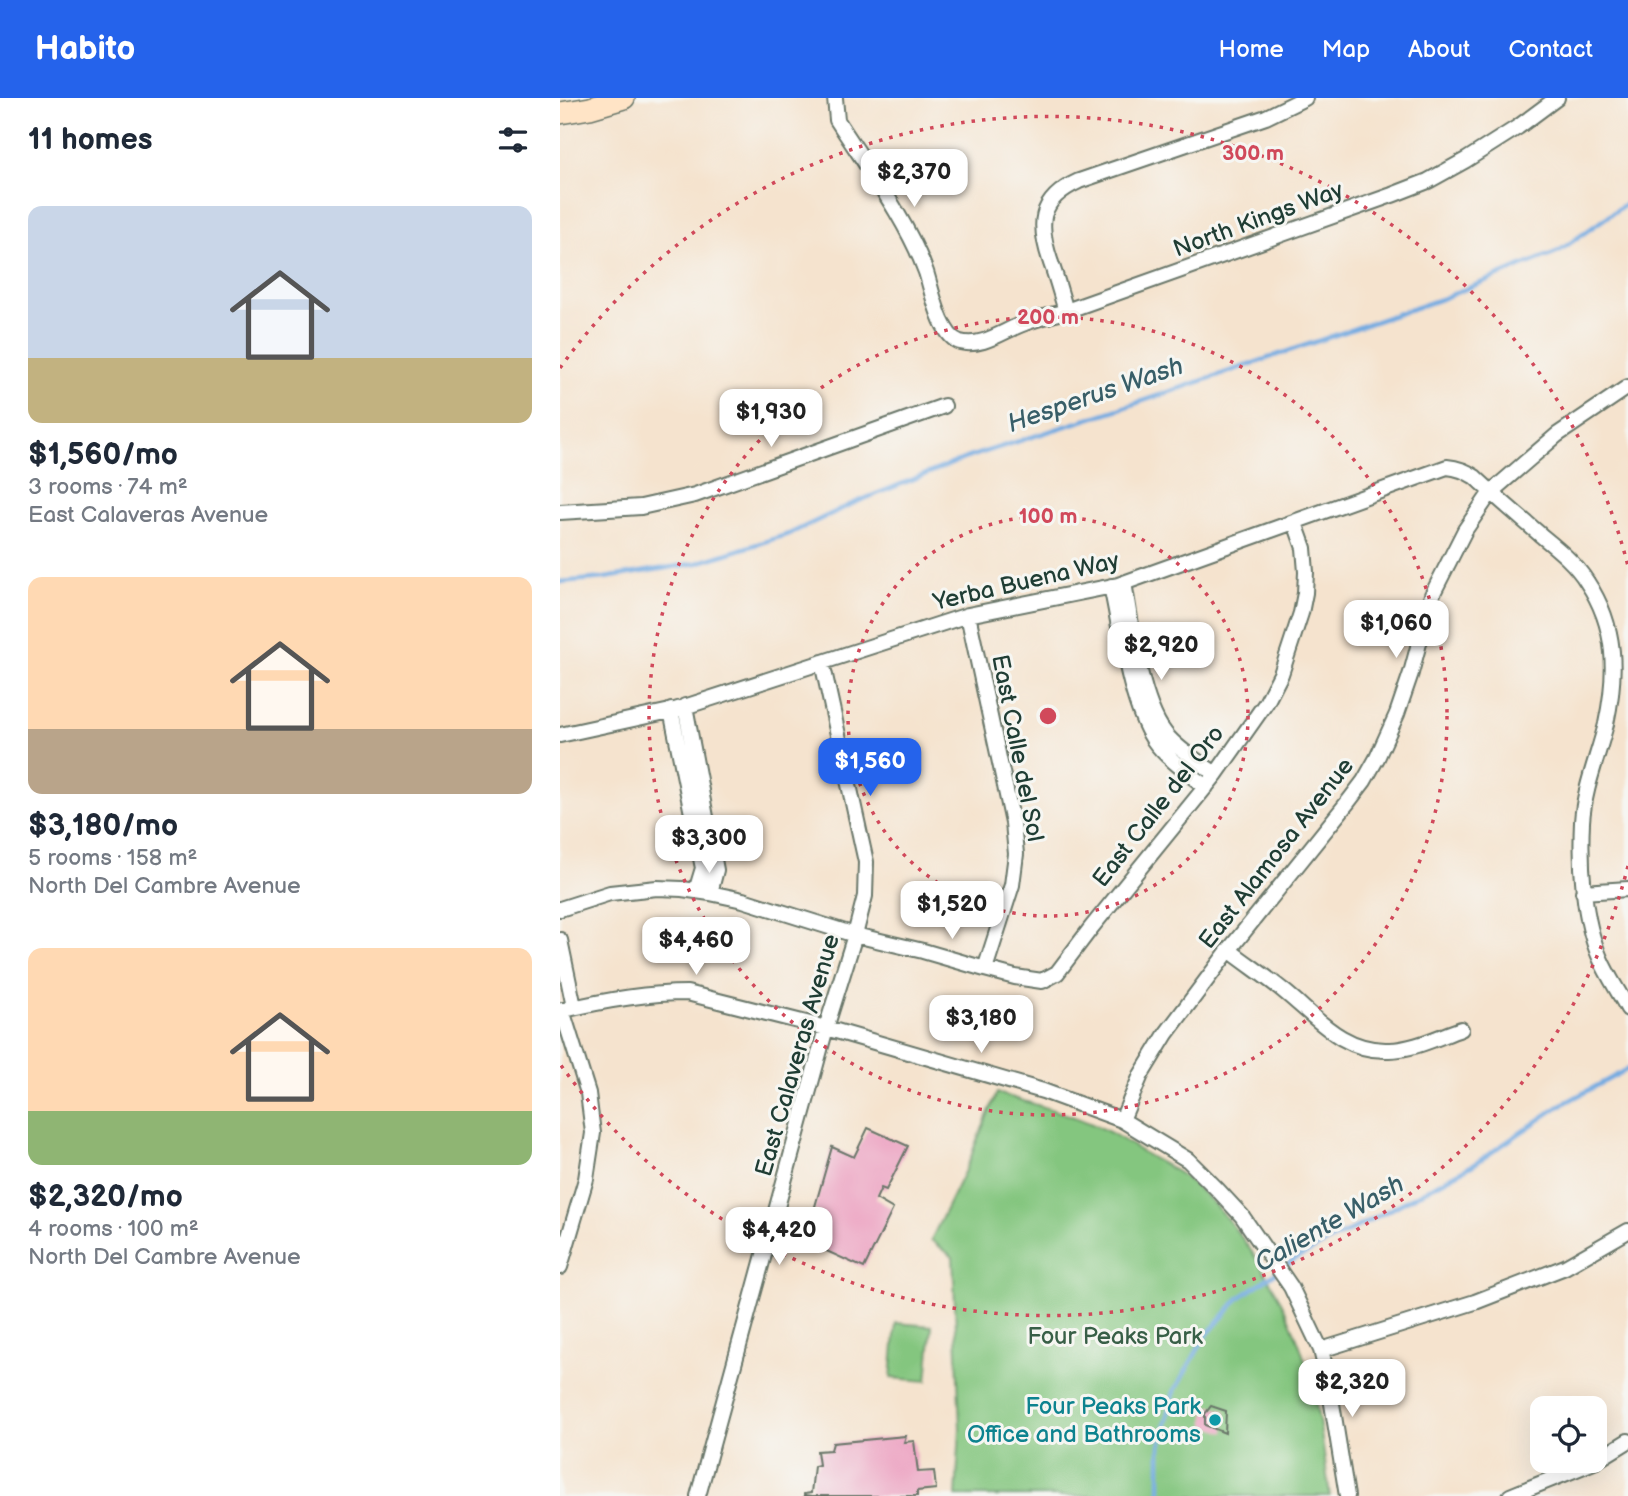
<!DOCTYPE html>
<html lang="en">
<head>
<meta charset="utf-8">
<style>
	:root { --surface:#fff; --page:#f6f6f7; --text:#1f2937; --muted:#747a83; --accent:#2563eb }
	body { margin:0; font-family:"Balsamiq Sans",sans-serif; background:var(--page); color:var(--text); height:100vh; display:flex; flex-direction:column; font-size:26px; white-space:nowrap }
	* { box-sizing:border-box; margin:0 }
	p { font-size:23px; color:var(--muted) }
	.icon { flex:none; width:38px; height:38px; fill:none; stroke:currentColor; stroke-width:2; stroke-linecap:round; stroke-linejoin:round }
	.map { position:relative; flex:1; overflow:hidden }
	.details { display:flex; flex-direction:column; background:var(--surface); width:560px }
	.details>* { flex:none }
	.buttons { position:absolute; left:970px; top:1298px; display:grid; gap:14px }
	.buttons a { display:grid; place-items:center; width:77px; height:77px; border-radius:14px; background:var(--surface); box-shadow:0 7px 28px #0002; font-size:35px }
	.price { position:absolute; translate:-50% -60px; padding:0 16px; border-radius:14px; background:#fff; color:#222; font-size:23px; line-height:46px; filter:drop-shadow(0 2px 4px #0008) }
	.price::after { content:''; position:absolute; left:50%; top:42px; width:21px; height:16px; margin-left:-10px; background:inherit; clip-path:polygon(0 0,100% 0,50% 100%) }
	.price.selected { background:var(--accent); color:#fff }
	ul { padding:0; list-style:none }
	li { display:grid; align-content:center; gap:14px; height:371px; padding:0 28px }
	li span { display:grid; place-items:center; height:217px; border-radius:14px; color:#555 }
	li>.icon { margin-inline-start:auto }
	span .icon { width:126px; height:126px; fill:#fffc; stroke-width:1 }
	li b { font-size:30px }
	h2 { display:flex; justify-content:space-between; align-items:center; height:84px; padding:0 28px; font-size:30px }
	header { display:flex; align-items:center; gap:42px; box-sizing:border-box; height:98px; padding:0 35px; background:var(--accent); color:#fff }
	header strong { font-size:33px }
	nav { display:flex; gap:38px; margin-inline-start:auto; font-size:24px }
	main { display:flex; flex:1; min-height:0 }
	.map>svg:first-child { display:block }
	.green { fill:#84c67f; stroke:#52825a; stroke-width:2 }
	.lines { fill:none; stroke-linecap:round; stroke-linejoin:round }
	.stream { stroke:#72aae1; stroke-width:4.5 }
	.building { fill:#eda8c5 }
	.minor-casing { stroke:#6a776a; stroke-width:18 }
	.secondary-casing { stroke:#6a776a; stroke-width:24 }
	.minor { stroke:#fff; stroke-width:14 }
	.secondary { stroke:#ffe4c6; stroke-width:21 }
	.ring { fill:none; stroke:#d1495b; stroke-width:3.5; stroke-dasharray:3.5 7 }
	.culture-dot { fill:#0f9aa8; stroke:#f6f6f2; stroke-width:2.5 }
	.labels { text-anchor:middle; stroke-width:6; stroke-linejoin:round; paint-order:stroke }
	.street-label { font-size:24px; fill:#1f3d34; stroke:#f6f6f2 }
	.park-label { font-size:24px; fill:#385f47; stroke:#f6f6f2 }
	.culture-label { font-size:24px; fill:#0d838f; stroke:#f6f6f2; text-anchor:end }
	.water-label { font-size:26px; font-style:italic; fill:#385e68; stroke:#f6f6f2 }
	.centre { fill:#d1495b; stroke:#f6f6f2; stroke-width:3.5 }
	.ring-label { font-size:21px; text-anchor:middle; font-weight:bold; fill:#d1495b; stroke:#f6f6f2; stroke-width:6; stroke-linejoin:round; paint-order:stroke }
</style>
</head>
<body>
<header>
<strong>Habito</strong>
<nav><a>Home</a><a>Map</a><a>About</a><a>Contact</a></nav>
</header>
<main>
<section class="details">
<h2>11 homes<svg class="icon" aria-label="filters" viewBox="0 0 24 24"><path d="M4 7h16M4 17h16"/><circle cx="9" cy="7" r="2"/><circle cx="15" cy="17" r="2"/></svg></h2>
<ul>
<li><span style="background:linear-gradient(#c9d6e8 70%,#c2b280 0)"><svg class="icon" aria-label="home" viewBox="0 0 24 24"><path d="M3 11l9-7 9 7M6 9v11h12V9"/></svg></span><div><b>$1,560/mo</b><p>3 rooms · 74 m²</p><p>East Calaveras Avenue</p></div></li>
<li><span style="background:linear-gradient(#ffd9b3 70%,#b9a48a 0)"><svg class="icon" aria-label="home" viewBox="0 0 24 24"><path d="M3 11l9-7 9 7M6 9v11h12V9"/></svg></span><div><b>$3,180/mo</b><p>5 rooms · 158 m²</p><p>North Del Cambre Avenue</p></div></li>
<li><span style="background:linear-gradient(#ffd9b3 75%,#8fb573 0)"><svg class="icon" aria-label="home" viewBox="0 0 24 24"><path d="M3 11l9-7 9 7M6 9v11h12V9"/></svg></span><div><b>$2,320/mo</b><p>4 rooms · 100 m²</p><p>North Del Cambre Avenue</p></div></li>
</ul>
</section>
<div class="map">
<svg width="1068" height="1398" viewBox="0 0 1068 1398">
	<rect width="100%" height="100%" fill="#f6f6f2"/>
	<filter id="ink" filterUnits="userSpaceOnUse"><feTurbulence type="fractalNoise" baseFrequency=".0143" numOctaves="2"/><feDisplacementMap in="SourceGraphic" scale="14" xChannelSelector="R" yChannelSelector="G"/><feConvolveMatrix kernelMatrix="1 2 1 2 8 2 1 2 1" color-interpolation-filters="sRGB"/></filter>
	<filter id="wash" filterUnits="userSpaceOnUse"><feTurbulence type="fractalNoise" baseFrequency=".00686" numOctaves="4" result="noise"/><feDisplacementMap in="SourceGraphic" scale="28" xChannelSelector="R" yChannelSelector="G"/><feGaussianBlur stdDeviation="1.57" result="paint"/><feColorMatrix in="noise" values="0 0 0 0 0 0 0 0 0 0 0 0 0 0 0 0 0 1.4 0 .05"/><feComposite in="paint" operator="in"/></filter>
	<g filter="url(#wash)">
		<rect width="100%" height="100%" fill="#f5e3ce"/>
		<path class="green" d="M 437,995 C 476,1007 517,1017 553,1036 C 567,1044 580,1053 594,1061 C 603,1066 613,1071 622,1077 C 681,1123 730,1205 749,1277 C 760,1316 764,1358 770,1398 L 396,1398 L 400,1331 L 393,1159 L 371,1142 L 410,1062 L 415,1047 Z
			M 336,1225 L 372,1228 L 367,1283 L 331,1280 Z"/>
		<g class="lines">
			<path class="stream" d="M 0,484 L 45,480 L 137,465 L 229,436 L 294,405 L 406,360 L 562,310 L 881,201 L 999,153 L 1068,104
				M 600,1398 L 600,1348 L 614,1294 L 645,1239 L 679,1200 L 735,1161 L 820,1117 L 913,1067 L 1001,1007 L 1068,971"/>
		</g>
		<g id="blocks">
			<path class="building" d="M 308,1030 L 348,1048 L 326,1092 L 321,1090 L 316,1101 L 333,1111 L 304,1170 L 262,1151 L 268,1136 L 258,1130 L 261,1115 L 254,1112 L 272,1049 L 294,1059 Z
				M 651,1308 L 666,1313 L 665,1335 L 645,1327 L 645,1316 Z
				M 346,1338 L 344,1344 L 354,1343 L 358,1374 L 374,1373 L 376,1391 L 357,1393 L 357,1398 L 244,1398 L 244,1396 L 251,1395 L 254,1368 L 259,1367 L 257,1353 L 271,1352 L 273,1345 Z"/>
		</g>
	</g>
	<g filter="url(#ink)">
		<use href="#blocks" fill-opacity="0" stroke="#6a776a" stroke-width="2"/>
		<g class="lines">
			<g class="minor-casing">
				<path id="minor" d="M 275,0 L 277,22 C 307,69 347,122 366,174 C 372,192 380,238 400,244 C 423,250 444,232 465,225 C 478,220 492,217 506,213 L 832,97 L 868,83 L 906,62 L 958,29 L 997,0
					M 506,213 C 501,197 497,181 491,165 C 478,127 477,102 519,83 L 706,19 L 745,0
					M 0,414 L 81,409 L 135,397 L 384,308
					M 564,485 C 572,527 580,610 609,640 C 623,655 640,665 656,676
					M 551,488 C 561,533 569,603 593,641 C 605,659 629,676 646,689
					M 408,517 L 453,725 L 456,756 L 452,787 L 425,871
					M 125,608 L 156,772 L 150,795
					M 111,612 L 143,770 L 136,793
					M 0,637 L 115,612 L 408,517 L 558,487 L 887,369 C 898,370 906,373 915,379 C 937,400 960,419 983,439 C 999,452 1016,466 1027,484 C 1057,529 1057,575 1046,626 C 1038,659 1024,690 1022,724 C 1020,766 1023,821 1040,860 C 1047,877 1059,894 1068,911
					M 1023,794 L 1068,791
					M 0,811 L 50,795 L 97,790 L 122,791 L 150,795 L 183,802 L 295,837 L 363,853 L 425,871 L 455,879 L 482,883 L 497,875 L 531,830 L 656,676 L 706,605 L 721,576 L 741,515 L 745,495 L 746,474 L 744,450 L 735,425
					M 0,842 L 14,909
					M 669,852 C 687,866 707,879 725,894 C 757,920 783,954 829,952 C 853,952 878,939 901,931
					M 0,913 C 41,903 85,895 127,895 L 266,930 L 483,993 L 562,1022 L 628,1062 L 657,1091 L 682,1118 L 731,1189 L 761,1252 L 768,1281 L 787,1398
					M 562,1022 L 581,977 L 606,936 L 669,852 L 788,704 L 804,683 L 817,660 L 837,616 L 851,575 L 872,497 L 905,432 L 931,394 L 997,337 L 1068,289
					M 0,1169 L 26,1081 L 33,1035 L 28,995 L 2,912
					M 761,1252 L 915,1204 L 1005,1169 L 1068,1133
					M 138,1398 L 266,930 L 295,837 L 305,798 L 306,764 L 262,564
					M 950,1398 L 1034,1364 L 1068,1343"/>
			</g>
			<g class="secondary-casing">
				<path id="secondary" d="M 0,15 L 30,10 L 64,0"/>
			</g>
			<use href="#minor" class="minor"/>
			<use href="#secondary" class="secondary"/>
		</g>
	</g>
	<g class="ring">
		<circle cx="488" cy="618" r="200"/>
		<circle cx="488" cy="618" r="399"/>
		<path d="M1068 768A599 599 0 0 1 0 966M0 270A599 599 0 0 1 1068 468"/>
	</g>
	<circle class="culture-dot" cx="655" cy="1322" r="7"/>
	<g class="labels">
		<g class="street-label">
			<text transform="translate(698 121) rotate(-20)" y="8">North Kings Way</text>
			<text transform="translate(466 483) rotate(-13)" y="8">Yerba Buena Way</text>
			<text transform="translate(458 650) rotate(79)" y="8">East Calle del Sol</text>
			<text transform="translate(598 708) rotate(-52)" y="8">East Calle del Oro</text>
			<text transform="translate(716 755) rotate(-52)" y="8">East Alamosa Avenue</text>
			<text transform="translate(237 957) rotate(-74)" y="8">East Calaveras Avenue</text>
		</g>
		<g class="park-label">
			<text x="555" y="1246">Four Peaks Park</text>
		</g>
		<g class="culture-label">
			<text x="641" y="1316">Four Peaks Park<tspan x="641" dy="28">Office and Bathrooms</tspan></text>
		</g>
		<g class="water-label">
			<text transform="translate(535 296) rotate(-19)" y="9">Hesperus Wash</text>
			<text transform="translate(769 1125) rotate(-30)" y="9">Caliente Wash</text>
		</g>
	</g>
	<circle cx="488" cy="618" r="10" class="centre"/>
	<g class="ring-label">
		<text x="693" y="62">300 m</text>
		<text x="488" y="226">200 m</text>
		<text x="488" y="425">100 m</text>
	</g>
</svg>
<div class="buttons">
<a><svg class="icon" aria-label="locate" viewBox="0 0 24 24"><circle cx="12" cy="12" r="6"/><path d="M12 2v4M12 18v4M2 12h4M18 12h4"/></svg></a>
</div>
<b class="price" style="left:354px;top:111px">$2,370</b>
<b class="price" style="left:211px;top:351px">$1,930</b>
<b class="price" style="left:836px;top:562px">$1,060</b>
<b class="price" style="left:601px;top:584px">$2,920</b>
<b class="price selected" style="left:310px;top:700px">$1,560</b>
<b class="price" style="left:149px;top:777px">$3,300</b>
<b class="price" style="left:392px;top:843px">$1,520</b>
<b class="price" style="left:136px;top:879px">$4,460</b>
<b class="price" style="left:421px;top:957px">$3,180</b>
<b class="price" style="left:219px;top:1169px">$4,420</b>
<b class="price" style="left:792px;top:1321px">$2,320</b>
</div>
</main>
</body>
</html>
